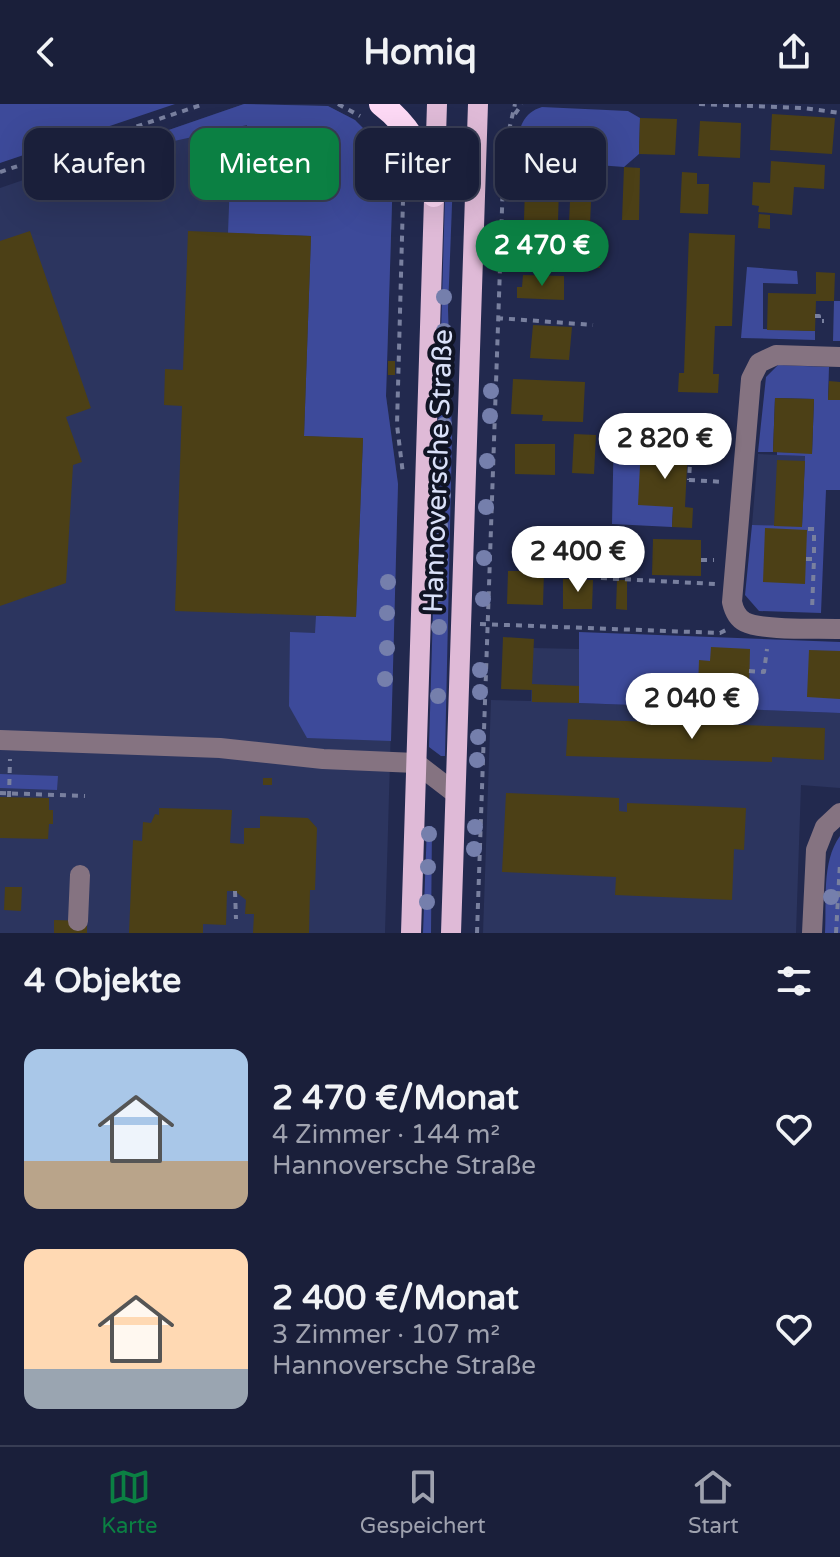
<!DOCTYPE html>
<html lang="de">
<head>
<meta charset="utf-8">
<style>
	:root { --surface:#1a1f3a; --page:#272c45; --text:#f1f3f6; --muted:#9fa2af; --line:#383d54; --accent:#0b8043 }
	body { margin:0; font-family:"Varela Round",sans-serif; background:var(--page); color:var(--text); height:100vh; display:flex; flex-direction:column; font-size:30px; white-space:nowrap }
	* { box-sizing:border-box; margin:0 }
	p { font-size:26px; color:var(--muted) }
	.icon { flex:none; width:44px; height:44px; fill:none; stroke:currentColor; stroke-width:2; stroke-linecap:round; stroke-linejoin:round }
	.map { position:relative; height:829px; overflow:hidden }
	.sheet { display:flex; flex-direction:column; background:var(--surface); flex:1 }
	.sheet>* { flex:none }
	.top-card { position:absolute; left:24px; top:24px; width:792px; height:72px; display:flex; gap:16px }
	.price { position:absolute; translate:-50% -68px; padding:0 18px; border-radius:28px; background:#fff; color:#222; font-size:26px; line-height:52px; filter:drop-shadow(0 2px 4px #0008) }
	.price::after { content:''; position:absolute; left:50%; top:48px; width:24px; height:18px; margin-left:-12px; background:inherit; clip-path:polygon(0 0,100% 0,50% 100%) }
	.price.selected { background:var(--accent); color:#fff }
	ul { padding:0; list-style:none }
	li { display:flex; align-items:center; gap:24px; height:200px; padding:0 24px }
	li span { display:grid; place-items:center; flex:none; width:224px; height:160px; border-radius:16px; color:#555 }
	li>.icon { margin-inline-start:auto }
	span .icon { width:96px; height:96px; fill:#fffc; stroke-width:1 }
	li b { font-size:34px }
	h2 { display:flex; justify-content:space-between; align-items:center; height:96px; padding:0 24px; font-size:34px }
	.chip { padding:0 28px; border-radius:16px; background:var(--surface); box-shadow:0 8px 32px #0002,0 0 0 2px var(--line); font-size:28px; line-height:72px }
	.chip.selected { background:var(--accent); color:#fff }
	header { display:flex; justify-content:space-between; align-items:center; height:104px; padding:0 24px; background:var(--surface); font-size:36px; font-weight:800 }
	.tabs { display:flex; justify-content:space-around; align-items:center; height:112px; border-top:2px solid var(--line); background:var(--surface); font-size:22px; color:var(--muted) }
	.tabs a { display:grid; justify-items:center; gap:4px }
	.tabs .selected { color:var(--accent) }
	.map>svg:first-child { display:block }
	.built { fill:#2c355f }
	.green { fill:#3d4a9a }
	.building { fill:#4c4016 }
	.lines { fill:none; stroke-linecap:round; stroke-linejoin:round }
	.path { stroke:#79809f; stroke-width:4; stroke-dasharray:6 6; stroke-linecap:butt }
	.minor { stroke:#857381; stroke-width:20 }
	.major { stroke:#dfbad7; stroke-width:20 }
	.highway { stroke:#fdd9f5; stroke-width:24 }
	.tree { fill:#757fac }
	.labels { text-anchor:middle; stroke-width:8; stroke-linejoin:round; paint-order:stroke }
	.street-label { font-size:28px; fill:#dae1f9; stroke:#101424 }
</style>
</head>
<body>
<header><svg class="icon" aria-label="back" viewBox="0 0 24 24"><path d="M15 5l-7 7 7 7"/></svg>Homiq<svg class="icon" aria-label="share" viewBox="0 0 24 24"><path d="M12 15V3M7 8l5-5 5 5M5 13v7h14v-7"/></svg></header>
<div class="map">
<svg width="840" height="829" viewBox="0 0 840 829">
	<rect width="100%" height="100%" fill="#22294e"/>
	<path class="built" d="M 244,0 L 328,2 L 355,16 L 370,31 L 393,68 L 386,292 L 398,380 L 385,829 L 0,829 L 0,84 Z
		M 758,350 L 805,352 L 802,423 L 752,421 Z
		M 533,544 L 579,545 L 579,599 L 840,609 L 840,684 L 801,681 L 796,829 L 483,829 L 491,596 L 531,597 Z"/>
	<path class="green" d="M 0,0 L 175,0 L 0,59 Z
		M 244,0 L 328,2 L 355,16 L 370,31 L 393,68 L 386,292 L 398,380 L 391,637 L 307,634 L 289,602 L 290,528 L 315,529 L 316,512 L 356,512 L 363,335 L 304,332 L 311,132 L 228,129 L 230,76 L 246,76 L 247,21 L 165,39 L 131,51 L 131,39 Z
		M 542,3 L 628,7 L 640,14 L 639,50 L 624,63 L 519,55 C 517,33 518,10 542,3 Z
		M 447,23 L 455,23 L 448,205 L 452,332 L 445,652 L 441,652 L 429,643 Z
		M 747,163 L 797,167 L 798,180 L 763,179 L 763,225 L 815,227 L 815,236 L 741,234 Z
		M 834,197 L 840,197 L 840,237 L 833,237 Z
		M 778,261 L 829,263 L 828,295 L 840,296 L 840,386 L 826,386 L 821,509 L 759,507 L 745,491 L 752,421 L 802,422 L 805,352 L 777,351 L 777,348 L 812,349 L 814,295 L 775,294 L 773,348 L 758,348 L 766,273 Z
		M 614,323 L 663,327 L 662,342 L 641,341 L 673,403 L 672,423 L 612,420 Z
		M 579,528 L 840,538 L 840,609 L 579,599 Z
		M 0,670 L 58,672 L 57,686 L 0,684 Z
		M 427,722 L 432,722 L 431,829 L 423,829 Z
		M 840,732 L 840,829 L 825,829 C 827,799 821,758 840,732 Z"/>
	<path class="building" d="M 772,10 L 835,14 L 832,50 L 770,46 Z
		M 640,14 L 677,15 L 675,51 L 639,50 Z
		M 700,17 L 741,19 L 740,54 L 698,52 Z
		M 540,56 L 562,57 L 561,76 L 539,75 Z
		M 771,57 L 825,61 L 824,85 L 794,83 L 792,111 L 758,108 L 759,102 L 752,101 L 753,78 L 770,79 Z
		M 624,63 L 640,64 L 639,116 L 622,116 Z
		M 682,68 L 697,69 L 697,80 L 709,80 L 708,110 L 680,109 Z
		M 525,84 L 559,85 L 557,148 L 523,147 Z
		M 570,97 L 591,98 L 589,142 L 568,141 Z
		M 759,110 L 770,111 L 770,125 L 758,124 Z
		M 30,127 L 91,304 L 66,313 L 82,358 L 73,361 L 66,479 L 0,502 L 0,137 Z
		M 188,127 L 311,132 L 304,332 L 363,334 L 356,513 L 175,507 L 182,302 L 164,301 L 165,265 L 183,266 Z
		M 689,129 L 735,131 L 732,222 L 715,222 L 713,270 L 719,270 L 718,289 L 678,288 L 679,269 L 684,269 Z
		M 582,153 L 600,153 L 600,164 L 582,164 Z
		M 816,168 L 835,169 L 834,197 L 816,197 L 815,227 L 767,226 L 768,189 L 816,190 Z
		M 523,171 L 564,172 L 564,196 L 517,194 L 517,183 L 522,183 Z
		M 533,221 L 572,223 L 569,256 L 530,254 Z
		M 388,257 L 395,257 L 395,271 L 388,271 Z
		M 513,275 L 585,278 L 583,318 L 542,317 L 543,311 L 511,310 Z
		M 829,277 L 840,278 L 840,296 L 828,296 Z
		M 775,294 L 814,295 L 812,350 L 773,348 Z
		M 663,327 L 690,329 L 689,340 L 662,338 Z
		M 574,330 L 596,331 L 594,370 L 572,369 Z
		M 515,340 L 555,340 L 555,371 L 515,370 Z
		M 641,341 L 688,343 L 685,403 L 693,404 L 692,424 L 672,423 L 673,403 L 638,401 Z
		M 777,356 L 805,357 L 802,423 L 774,422 Z
		M 765,424 L 807,426 L 805,480 L 763,478 Z
		M 576,432 L 607,433 L 607,469 L 575,469 Z
		M 653,435 L 701,436 L 701,472 L 652,471 Z
		M 508,467 L 544,467 L 543,501 L 507,500 Z
		M 563,475 L 593,476 L 592,505 L 563,505 Z
		M 617,476 L 627,476 L 627,506 L 616,505 Z
		M 503,533 L 534,535 L 532,580 L 579,582 L 579,599 L 532,598 L 532,586 L 501,585 Z
		M 711,543 L 750,545 L 749,590 L 709,589 L 709,585 L 698,584 L 699,556 L 710,557 Z
		M 809,546 L 840,547 L 840,595 L 807,593 Z
		M 568,615 L 825,624 L 824,656 L 772,653 L 772,658 L 566,652 Z
		M 263,674 L 272,674 L 272,681 L 263,681 Z
		M 506,689 L 619,694 L 619,707 L 627,708 L 627,699 L 746,704 L 744,746 L 734,745 L 732,796 L 615,791 L 616,773 L 502,768 Z
		M 0,693 L 49,694 L 49,706 L 53,706 L 53,720 L 49,720 L 48,735 L 0,734 Z
		M 159,704 L 232,706 L 230,739 L 244,740 L 244,724 L 260,724 L 260,712 L 308,714 L 317,724 L 315,786 L 310,786 L 309,829 L 253,829 L 254,810 L 245,810 L 246,796 L 235,787 L 227,787 L 226,821 L 203,820 L 203,829 L 129,829 L 133,736 L 142,737 L 143,718 L 151,719 L 155,710 L 159,711 Z
		M 5,783 L 22,783 L 21,807 L 4,806 Z
		M 54,816 L 87,817 L 87,829 L 54,829 Z"/>
	<g class="lines">
		<path class="path" d="M 338,0 L 360,12
			M 699,0 L 804,4 L 840,9
			M 515,10 L 522,0
			M 386,39 L 400,68 L 403,96 L 397,321 L 403,370
			M 0,68 L 204,0
			M 815,212 L 819,212 L 819,217 L 824,217
			M 497,214 L 593,221
			M 640,340 L 691,342 L 689,376
			M 689,376 L 724,378
			M 808,425 L 814,425 L 814,455
			M 806,455 L 814,455 L 812,506
			M 701,456 L 714,456
			M 601,474 L 715,480
			M 480,520 L 720,529 L 726,526
			M 749,567 L 764,568 L 767,545
			M 0,689 L 85,692
			M 9,693 L 10,655
			M 235,787 L 236,815
			M 477,829 L 504,48 L 515,0
			M 836,829 L 840,759"/>
		<path class="minor" d="M 840,253 L 776,251 L 759,259 L 751,275 L 732,498 C 734,507 737,514 745,518 C 763,527 818,524 840,525
			M 0,636 L 220,644 L 323,655 L 416,659 L 455,689
			M 78,817 L 80,771
			M 812,829 L 816,746 L 825,723 L 840,709"/>
		<path class="major" d="M 411,829 L 437,0
			M 451,829 L 478,0"/>
		<path class="highway" d="M 381,0 C 415,26 423,52 434,91"/>
	</g>
	<g class="tree">
		<circle cx="444" cy="193" r="8"/>
		<circle cx="444" cy="227" r="8"/>
		<circle cx="444" cy="262" r="8"/>
		<circle cx="491" cy="287" r="8"/>
		<circle cx="444" cy="291" r="8"/>
		<circle cx="490" cy="312" r="8"/>
		<circle cx="444" cy="321" r="8"/>
		<circle cx="443" cy="357" r="8"/>
		<circle cx="487" cy="357" r="8"/>
		<circle cx="443" cy="391" r="8"/>
		<circle cx="486" cy="403" r="8"/>
		<circle cx="440" cy="422" r="8"/>
		<circle cx="440" cy="454" r="8"/>
		<circle cx="484" cy="454" r="8"/>
		<circle cx="388" cy="478" r="8"/>
		<circle cx="439" cy="490" r="8"/>
		<circle cx="483" cy="495" r="8"/>
		<circle cx="387" cy="509" r="8"/>
		<circle cx="439" cy="523" r="8"/>
		<circle cx="387" cy="544" r="8"/>
		<circle cx="480" cy="566" r="8"/>
		<circle cx="385" cy="575" r="8"/>
		<circle cx="480" cy="588" r="8"/>
		<circle cx="438" cy="592" r="8"/>
		<circle cx="478" cy="633" r="8"/>
		<circle cx="477" cy="656" r="8"/>
		<circle cx="475" cy="723" r="8"/>
		<circle cx="429" cy="730" r="8"/>
		<circle cx="474" cy="745" r="8"/>
		<circle cx="428" cy="763" r="8"/>
		<circle cx="831" cy="793" r="8"/>
		<circle cx="427" cy="798" r="8"/>
	</g>
	<g class="labels">
		<g class="street-label">
			<text transform="translate(437 367) rotate(-88)" y="10">Hannoversche Straße</text>
		</g>
	</g>
</svg>
<b class="price selected" style="left:542px;top:184px">2 470 €</b>
<b class="price" style="left:665px;top:377px">2 820 €</b>
<b class="price" style="left:578px;top:490px">2 400 €</b>
<b class="price" style="left:692px;top:637px">2 040 €</b>
<div class="top-card">
<a class="chip">Kaufen</a>
<a class="chip selected">Mieten</a>
<a class="chip">Filter</a>
<a class="chip">Neu</a>
</div>
</div>
<section class="sheet">
<h2>4 Objekte<svg class="icon" aria-label="filters" viewBox="0 0 24 24"><path d="M4 7h16M4 17h16"/><circle cx="9" cy="7" r="2"/><circle cx="15" cy="17" r="2"/></svg></h2>
<ul>
<li><span style="background:linear-gradient(#a9c7e8 70%,#b9a48a 0)"><svg class="icon" aria-label="home" viewBox="0 0 24 24"><path d="M3 11l9-7 9 7M6 9v11h12V9"/></svg></span><div><b>2 470 €/Monat</b><p>4 Zimmer · 144 m²</p><p>Hannoversche Straße</p></div><svg class="icon" aria-label="heart" viewBox="0 0 24 24"><path d="M12 20l-8-8c-3-5 5-10 8-4 3-6 11-1 8 4z"/></svg></li>
<li><span style="background:linear-gradient(#ffd9b3 75%,#9aa5b1 0)"><svg class="icon" aria-label="home" viewBox="0 0 24 24"><path d="M3 11l9-7 9 7M6 9v11h12V9"/></svg></span><div><b>2 400 €/Monat</b><p>3 Zimmer · 107 m²</p><p>Hannoversche Straße</p></div><svg class="icon" aria-label="heart" viewBox="0 0 24 24"><path d="M12 20l-8-8c-3-5 5-10 8-4 3-6 11-1 8 4z"/></svg></li>
</ul>
</section>
<nav class="tabs">
<a class="selected"><svg class="icon" aria-label="map" viewBox="0 0 24 24"><path d="M3 6l6-2 6 2 6-2v14l-6 2-6-2-6 2zM9 4v14M15 6v14"/></svg>Karte</a>
<a><svg class="icon" aria-label="saved" viewBox="0 0 24 24"><path d="M7 4h10v16l-5-4-5 4z"/></svg>Gespeichert</a>
<a><svg class="icon" aria-label="home" viewBox="0 0 24 24"><path d="M3 11l9-7 9 7M6 9v11h12V9"/></svg>Start</a>
</nav>
</body>
</html>
